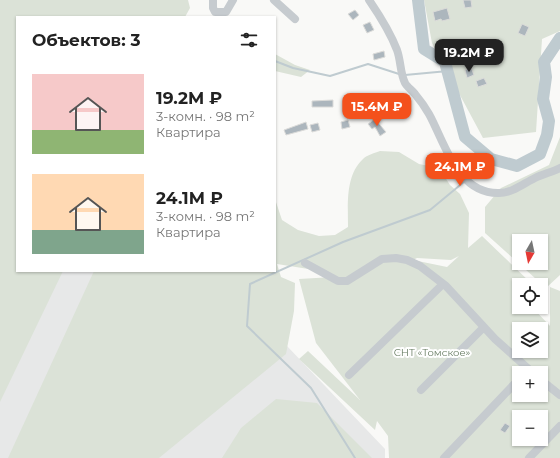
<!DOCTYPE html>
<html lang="ru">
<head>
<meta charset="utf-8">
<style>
	:root { --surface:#fff; --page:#f6f6f6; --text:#222; --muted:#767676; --accent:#f4511c }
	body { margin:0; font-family:Montserrat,sans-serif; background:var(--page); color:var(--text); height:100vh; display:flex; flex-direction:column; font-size:15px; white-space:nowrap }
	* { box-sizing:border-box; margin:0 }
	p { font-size:13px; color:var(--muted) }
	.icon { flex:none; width:22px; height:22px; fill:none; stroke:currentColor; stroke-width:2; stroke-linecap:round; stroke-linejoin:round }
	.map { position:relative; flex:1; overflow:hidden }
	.panel { position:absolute; left:16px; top:16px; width:260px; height:256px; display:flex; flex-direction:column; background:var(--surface); border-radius:0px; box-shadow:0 1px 3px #0004 }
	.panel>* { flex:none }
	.needle { width:26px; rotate:189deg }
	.buttons { position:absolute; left:512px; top:234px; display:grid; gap:8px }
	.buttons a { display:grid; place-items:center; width:36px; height:36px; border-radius:0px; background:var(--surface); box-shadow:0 1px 3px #0004; font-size:20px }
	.price { position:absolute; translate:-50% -34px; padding:0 9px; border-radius:8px; background:var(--accent); color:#fff; font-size:13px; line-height:26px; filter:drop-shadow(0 1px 2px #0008) }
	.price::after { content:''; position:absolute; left:50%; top:24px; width:12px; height:9px; margin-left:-6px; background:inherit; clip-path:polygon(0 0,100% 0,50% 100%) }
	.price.on { background:#222; color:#fff }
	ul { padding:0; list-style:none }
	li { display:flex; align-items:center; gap:12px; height:100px; padding:0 16px }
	li span { display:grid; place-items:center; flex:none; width:112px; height:80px; border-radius:0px; color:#555 }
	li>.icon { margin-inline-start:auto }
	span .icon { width:48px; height:48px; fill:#fffc; stroke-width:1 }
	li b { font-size:17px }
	h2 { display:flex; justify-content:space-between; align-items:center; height:48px; padding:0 16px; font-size:17px }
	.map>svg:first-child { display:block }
	.built { fill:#e7e8e8 }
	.green { fill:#dbe2d7; fill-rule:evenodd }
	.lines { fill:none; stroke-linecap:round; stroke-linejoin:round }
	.stream { stroke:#bfcbd0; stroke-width:2 }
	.river { stroke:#bfcbd0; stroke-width:12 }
	.building { fill:#acb6bd; stroke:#dbdbd9 }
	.minor { stroke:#c6cbcf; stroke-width:8 }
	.labels { text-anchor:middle; stroke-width:4; stroke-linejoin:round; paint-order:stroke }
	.park-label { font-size:10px; fill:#667b61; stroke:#fff }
</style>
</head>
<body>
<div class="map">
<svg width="560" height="458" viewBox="0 0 560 458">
	<rect width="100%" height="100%" fill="#f9f9f7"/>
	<path class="built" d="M 0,0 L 17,17 L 17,271 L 260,271 L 287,346 L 385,449 L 385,458 L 0,458 Z"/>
	<path class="green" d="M 0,0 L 188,0 L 190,8 L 185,17 L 17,17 L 17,271 L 63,271 L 0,402 Z
		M 424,0 L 560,0 L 560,31 L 542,39 L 536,132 L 483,138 L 432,43 Z
		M 275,54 L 295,65 L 310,70 L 301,77 L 275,71 Z
		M 560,137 L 560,275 L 546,288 L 485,233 L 485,207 L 501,188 L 549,165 ZM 519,241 L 541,241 L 541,263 L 519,263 Z
		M 380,151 L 399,152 L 419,164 L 439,168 L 450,185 L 460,194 L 469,213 L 468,248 L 482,236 L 531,283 L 529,285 L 519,285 L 519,307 L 532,307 L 550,326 L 550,287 L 560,291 L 560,458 L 389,458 L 388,436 L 377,421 L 375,430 L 299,359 L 308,351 L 360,400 L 316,343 L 299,279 L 333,277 L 321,271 L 277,264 L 281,277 L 295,283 L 294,311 L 286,354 L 159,458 L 8,458 L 94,271 L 275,271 L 275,199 L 282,220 L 298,230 L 319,236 L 335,235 L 348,227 C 348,204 345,176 363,159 C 367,155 375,153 380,151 ZM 459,256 L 447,267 L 413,260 L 417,258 L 451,260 ZM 519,329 L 541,329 L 541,351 L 519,351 ZM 519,373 L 541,373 L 541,395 L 519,395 ZM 519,417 L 541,417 L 541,439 L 519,439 Z
		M 276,399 L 317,403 L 372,458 L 222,458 L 241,428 Z"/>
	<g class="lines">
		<path class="stream" d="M 275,61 L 293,68 L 330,76 L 368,64 L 399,74
			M 405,75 L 448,71
			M 469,178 L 491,159
			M 355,458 L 311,388 L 247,326 L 250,284 L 343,242 L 430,210 L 465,181"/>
		<path class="river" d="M 418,0 L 424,49 L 445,62 L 465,137 L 491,159 L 517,166 L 540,154 L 547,135 L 549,121 L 543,99 L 546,77 L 544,62 L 560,38"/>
	</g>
	<path class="building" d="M 463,0 L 471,0 L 472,7 L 465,8 Z
		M 447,8 L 450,19 L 442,21 L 441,19 L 435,21 L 433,12 Z
		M 355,10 L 359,15 L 353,20 L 348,14 Z
		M 370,22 L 374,30 L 367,33 L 363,25 Z
		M 522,24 L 529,27 L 525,36 L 518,33 Z
		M 384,51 L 385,57 L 374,60 L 373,54 Z
		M 471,67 L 474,75 L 467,78 L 465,70 Z
		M 484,78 L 487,84 L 478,87 L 476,81 Z
		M 346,97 L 355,97 L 355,105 L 347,105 Z
		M 333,100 L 333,107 L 312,107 L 312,101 Z
		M 375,119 L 386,132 L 380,136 L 375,127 L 372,129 L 368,124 Z
		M 348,120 L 350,127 L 342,129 L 341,122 Z
		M 306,122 L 308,129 L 286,135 L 284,130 Z
		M 318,123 L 320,130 L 312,132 L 310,125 Z
		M 505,423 L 510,426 L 505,433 L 500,430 Z"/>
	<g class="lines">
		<path class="minor" d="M 213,0 L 213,8 L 215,12 L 226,12 L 233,0
			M 274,0 L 295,19
			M 369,0 C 380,16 390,32 397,50 C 401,61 400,73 405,83 C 407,87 412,90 415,94 C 420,100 425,107 429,114 C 445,143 457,194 499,193 C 512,193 523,184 535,178 C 543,174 552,172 560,168
			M 305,263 L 338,281 L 347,281 L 382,259 L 396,258 L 407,260 L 420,266 L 446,286 L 495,339 L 533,373
			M 349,375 L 443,284
			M 541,380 L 560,395
			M 421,390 L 484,327
			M 444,458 L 519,379
			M 529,458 L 560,426"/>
	</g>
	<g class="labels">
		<g class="park-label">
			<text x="432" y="356">СНТ «Томское»</text>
		</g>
	</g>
</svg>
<div class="buttons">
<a><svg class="needle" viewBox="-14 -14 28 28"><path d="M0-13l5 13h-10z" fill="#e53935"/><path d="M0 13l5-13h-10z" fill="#767676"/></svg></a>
<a><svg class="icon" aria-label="locate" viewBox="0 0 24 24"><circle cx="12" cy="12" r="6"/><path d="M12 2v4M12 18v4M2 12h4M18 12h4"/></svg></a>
<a><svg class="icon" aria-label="layers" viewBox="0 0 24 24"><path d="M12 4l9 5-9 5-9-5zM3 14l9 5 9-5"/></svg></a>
<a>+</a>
<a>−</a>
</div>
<b class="price on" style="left:469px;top:73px">19.2M ₽</b>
<b class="price" style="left:377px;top:127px">15.4M ₽</b>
<b class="price" style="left:460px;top:187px">24.1M ₽</b>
<section class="panel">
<h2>Объектов: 3<svg class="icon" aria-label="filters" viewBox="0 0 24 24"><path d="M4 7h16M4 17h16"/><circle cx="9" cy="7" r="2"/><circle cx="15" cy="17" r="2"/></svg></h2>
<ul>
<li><span style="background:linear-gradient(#f6c9c9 70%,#8fb573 0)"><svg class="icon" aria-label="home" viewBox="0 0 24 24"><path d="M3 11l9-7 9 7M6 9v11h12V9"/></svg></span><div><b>19.2M ₽</b><p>3-комн. · 98 m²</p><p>Квартира</p></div></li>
<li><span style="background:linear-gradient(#ffd9b3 70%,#7fa58c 0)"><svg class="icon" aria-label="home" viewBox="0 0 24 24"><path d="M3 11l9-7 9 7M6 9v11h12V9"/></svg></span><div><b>24.1M ₽</b><p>3-комн. · 98 m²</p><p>Квартира</p></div></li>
</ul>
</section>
</div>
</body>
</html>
